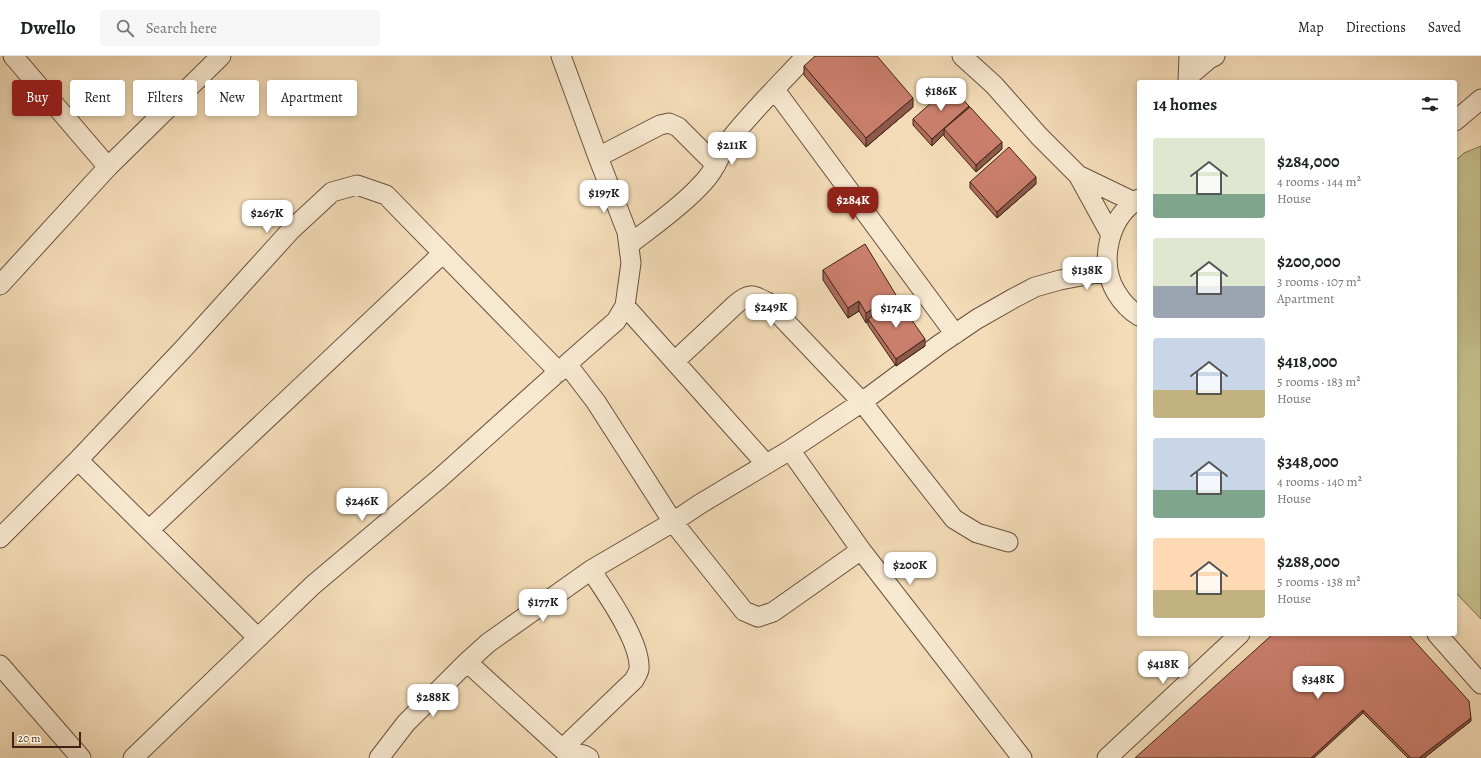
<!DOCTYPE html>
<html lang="en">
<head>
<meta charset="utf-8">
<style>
	:root { --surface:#fff; --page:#f6f6f6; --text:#202124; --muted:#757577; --line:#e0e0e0; --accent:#8f2418 }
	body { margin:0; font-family:Alegreya,serif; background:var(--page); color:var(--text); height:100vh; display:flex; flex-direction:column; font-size:15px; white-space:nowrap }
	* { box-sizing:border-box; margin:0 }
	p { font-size:13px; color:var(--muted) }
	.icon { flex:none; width:22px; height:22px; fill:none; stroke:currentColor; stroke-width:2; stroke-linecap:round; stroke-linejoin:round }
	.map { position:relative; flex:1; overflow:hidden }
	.side { position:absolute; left:1137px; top:24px; width:320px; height:556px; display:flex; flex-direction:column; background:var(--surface); border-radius:4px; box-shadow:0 2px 6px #0003 }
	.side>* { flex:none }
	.banner { position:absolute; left:12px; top:24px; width:380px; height:36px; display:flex; gap:8px }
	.scale { position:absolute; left:12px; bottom:10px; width:69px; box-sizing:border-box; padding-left:4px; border:2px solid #3e2216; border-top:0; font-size:11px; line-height:14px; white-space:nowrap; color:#3e2216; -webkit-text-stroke:3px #f7e8d0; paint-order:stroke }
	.price { position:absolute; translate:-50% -34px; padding:0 9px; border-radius:8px; background:#fff; color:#222; font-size:13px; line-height:26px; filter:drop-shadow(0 1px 2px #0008) }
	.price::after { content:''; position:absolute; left:50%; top:24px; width:12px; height:9px; margin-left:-6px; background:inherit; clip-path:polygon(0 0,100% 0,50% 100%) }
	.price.current { background:var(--accent); color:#fff }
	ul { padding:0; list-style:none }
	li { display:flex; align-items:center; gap:12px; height:100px; padding:0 16px }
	li span { display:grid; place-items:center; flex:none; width:112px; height:80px; border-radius:4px; color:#555 }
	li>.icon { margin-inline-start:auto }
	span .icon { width:48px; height:48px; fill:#fffc; stroke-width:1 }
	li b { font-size:17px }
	h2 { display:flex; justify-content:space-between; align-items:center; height:48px; padding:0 16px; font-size:17px }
	.chip { padding:0 14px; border-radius:4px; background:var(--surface); box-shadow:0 2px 6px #0003; font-size:14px; line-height:36px }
	.chip.current { background:var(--accent); color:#fff }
	header { display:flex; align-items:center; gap:24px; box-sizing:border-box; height:56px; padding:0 20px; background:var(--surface); border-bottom:1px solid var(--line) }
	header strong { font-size:19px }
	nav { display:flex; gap:22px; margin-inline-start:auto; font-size:14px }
	.search { width:280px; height:36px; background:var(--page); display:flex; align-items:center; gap:10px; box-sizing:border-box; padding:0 14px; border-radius:4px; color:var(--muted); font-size:15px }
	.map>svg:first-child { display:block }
	.green { fill:#c3be89; stroke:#807050 }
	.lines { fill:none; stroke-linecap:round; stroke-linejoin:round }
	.minor-casing { stroke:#6b503e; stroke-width:21 }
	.minor { stroke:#f7e8d0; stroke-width:19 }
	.wall { fill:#ae6d5d; stroke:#3e2216 }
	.shaded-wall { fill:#8d594c; stroke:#3e2216 }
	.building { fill:#ca7f6c; stroke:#3e2216 }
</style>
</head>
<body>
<header>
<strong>Dwello</strong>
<div class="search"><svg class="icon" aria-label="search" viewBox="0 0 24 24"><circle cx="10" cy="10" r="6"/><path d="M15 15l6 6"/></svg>Search here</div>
<nav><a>Map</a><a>Directions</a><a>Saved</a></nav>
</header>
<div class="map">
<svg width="1481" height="702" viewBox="0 0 1481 702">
	<rect width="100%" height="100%" fill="#f3dcb7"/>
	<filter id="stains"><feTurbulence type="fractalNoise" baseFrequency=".005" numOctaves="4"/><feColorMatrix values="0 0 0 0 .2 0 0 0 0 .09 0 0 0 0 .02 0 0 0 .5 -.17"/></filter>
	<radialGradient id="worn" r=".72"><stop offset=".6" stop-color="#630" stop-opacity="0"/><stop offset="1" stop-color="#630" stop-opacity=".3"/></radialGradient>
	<path class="green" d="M 1481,90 L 1481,563 L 1455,536 L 1455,105 L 1464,97 Z"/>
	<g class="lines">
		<g class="minor-casing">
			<path id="minor" d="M 13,0 L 108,111
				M 561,0 L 598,101 L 627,176 L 631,207 L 625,250 L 616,265 L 567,308
				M 962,0 L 994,29 L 1039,80 L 1078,119 L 1111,179
				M 1189,20 L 1209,3 L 1215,0
				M 1188,26 L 1189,0
				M 775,34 L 955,278
				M 1455,65 L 1481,43
				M 598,101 L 660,69 L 669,67 L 678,71 L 716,109
				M 1078,119 L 1134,146
				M 1139,143 C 1109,160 1098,206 1116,236 C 1122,246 1129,254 1139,260
				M 630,188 C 653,170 678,153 698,132 C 705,125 711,118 715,110 C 720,102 722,94 728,86 C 752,55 780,28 806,0
				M 0,229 L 108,111 L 221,0
				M 625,250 L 766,408
				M 675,305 L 736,248 C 750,237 751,238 767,246 L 862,346 L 954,463 L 977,477 L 1008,486
				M 790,394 L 861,494
				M 78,404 L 258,582
				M 149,474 L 443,197
				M 0,482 L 78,404 L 185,291 L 291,174 L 332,136 L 357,129 L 386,139 L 559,316
				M 1437,578 L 1481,628
				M 467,606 L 571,701 C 578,697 582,697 589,702
				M 0,609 L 81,702
				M 563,692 L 634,624 C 636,620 639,616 639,613 C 641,586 606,537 591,514
				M 133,702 L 313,529 L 440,422 L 567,308 L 596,346 L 673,466 L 744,555 L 758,561 L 773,556 L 861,494 L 1022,702
				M 379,702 L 406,667 L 467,606 L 488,587 L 591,514 L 673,466 L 700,448 L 790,394 L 862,346 L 940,288 L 977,263 L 1014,242 L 1035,231 L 1060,224 L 1108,215
				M 1107,702 L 1240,578"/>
		</g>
		<use href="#minor" class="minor"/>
	</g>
	<path class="wall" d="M 804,10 L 913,51 L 866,91 L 804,19 Z
		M 969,52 L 1002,93 L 976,116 L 944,80 L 944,78 L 932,90 L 913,69 L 913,63 Z
		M 970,126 L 1036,128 L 997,162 L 970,132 Z
		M 823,214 L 896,243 L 925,290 L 896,310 L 868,269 L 868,266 L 866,267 L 859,255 L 848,262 L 823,224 Z
		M 1273,578 L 1471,665 L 1424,702 L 1408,702 L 1363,657 Z"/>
	<path class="shaded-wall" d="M 913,42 L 913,51 L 866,91 L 866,82 Z
		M 969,50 L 969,57 L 944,73 L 944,78 L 932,90 L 932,83 Z
		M 1002,86 L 1002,93 L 976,116 L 976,109 Z
		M 1036,121 L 1036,128 L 997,162 L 997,156 Z
		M 896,239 L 896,249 L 868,263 L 868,266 L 866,267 L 866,257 Z
		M 859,245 L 859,255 L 848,262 L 848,252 Z
		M 925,283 L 925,290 L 896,310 L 896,303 Z
		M 1363,654 L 1363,657 L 1314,702 L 1311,702 Z
		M 1471,662 L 1471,665 L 1424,702 L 1419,702 Z"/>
	<path class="building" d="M 815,0 L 877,0 L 913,42 L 866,82 L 804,10 Z
		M 950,30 L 969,50 L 932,83 L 913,63 Z
		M 970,51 L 1002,86 L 976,109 L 944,73 Z
		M 1009,91 L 1036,121 L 997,156 L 970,126 Z
		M 865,188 L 896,239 L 866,257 L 859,245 L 848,252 L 823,214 Z
		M 897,243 L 925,283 L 896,303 L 868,263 Z
		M 1273,578 L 1408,578 L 1469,645 L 1471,662 L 1419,702 L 1411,702 L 1363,654 L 1311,702 L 1135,702 Z"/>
	<rect width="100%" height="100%" filter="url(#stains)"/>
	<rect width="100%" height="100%" fill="url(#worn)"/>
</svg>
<div class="scale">20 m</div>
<b class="price" style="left:941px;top:56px">$186K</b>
<b class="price" style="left:732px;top:110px">$211K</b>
<b class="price" style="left:604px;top:158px">$197K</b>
<b class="price current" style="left:853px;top:165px">$284K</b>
<b class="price" style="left:267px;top:178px">$267K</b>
<b class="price" style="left:1087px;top:235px">$138K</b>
<b class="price" style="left:771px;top:272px">$249K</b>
<b class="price" style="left:896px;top:273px">$174K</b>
<b class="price" style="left:362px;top:466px">$246K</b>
<b class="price" style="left:910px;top:530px">$200K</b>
<b class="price" style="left:543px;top:567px">$177K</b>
<b class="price" style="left:1163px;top:629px">$418K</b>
<b class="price" style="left:1318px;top:644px">$348K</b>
<b class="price" style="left:433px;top:662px">$288K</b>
<div class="banner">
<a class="chip current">Buy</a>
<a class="chip">Rent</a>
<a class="chip">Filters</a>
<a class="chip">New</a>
<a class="chip">Apartment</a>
</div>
<section class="side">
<h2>14 homes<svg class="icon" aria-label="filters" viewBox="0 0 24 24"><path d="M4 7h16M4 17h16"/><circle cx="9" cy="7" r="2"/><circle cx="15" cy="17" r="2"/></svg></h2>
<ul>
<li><span style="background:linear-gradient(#dfe7d0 70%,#7fa58c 0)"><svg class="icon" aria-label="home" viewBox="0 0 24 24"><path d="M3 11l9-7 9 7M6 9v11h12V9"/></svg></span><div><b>$284,000</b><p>4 rooms · 144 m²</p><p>House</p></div></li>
<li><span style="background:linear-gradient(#dfe7d0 60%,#9aa5b1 0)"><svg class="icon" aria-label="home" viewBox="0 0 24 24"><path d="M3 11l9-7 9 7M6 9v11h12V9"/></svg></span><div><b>$200,000</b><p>3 rooms · 107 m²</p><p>Apartment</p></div></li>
<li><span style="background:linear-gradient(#c9d6e8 65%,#c2b280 0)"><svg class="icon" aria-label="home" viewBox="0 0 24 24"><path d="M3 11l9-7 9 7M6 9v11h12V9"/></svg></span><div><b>$418,000</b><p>5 rooms · 183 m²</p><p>House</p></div></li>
<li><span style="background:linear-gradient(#c9d6e8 65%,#7fa58c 0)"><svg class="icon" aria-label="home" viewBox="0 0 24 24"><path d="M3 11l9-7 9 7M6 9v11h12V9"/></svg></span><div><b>$348,000</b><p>4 rooms · 140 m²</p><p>House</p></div></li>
<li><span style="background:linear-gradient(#ffd9b3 65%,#c2b280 0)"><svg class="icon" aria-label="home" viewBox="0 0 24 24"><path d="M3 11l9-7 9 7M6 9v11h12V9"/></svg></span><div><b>$288,000</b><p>5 rooms · 138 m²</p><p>House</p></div></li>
</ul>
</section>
</div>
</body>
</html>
